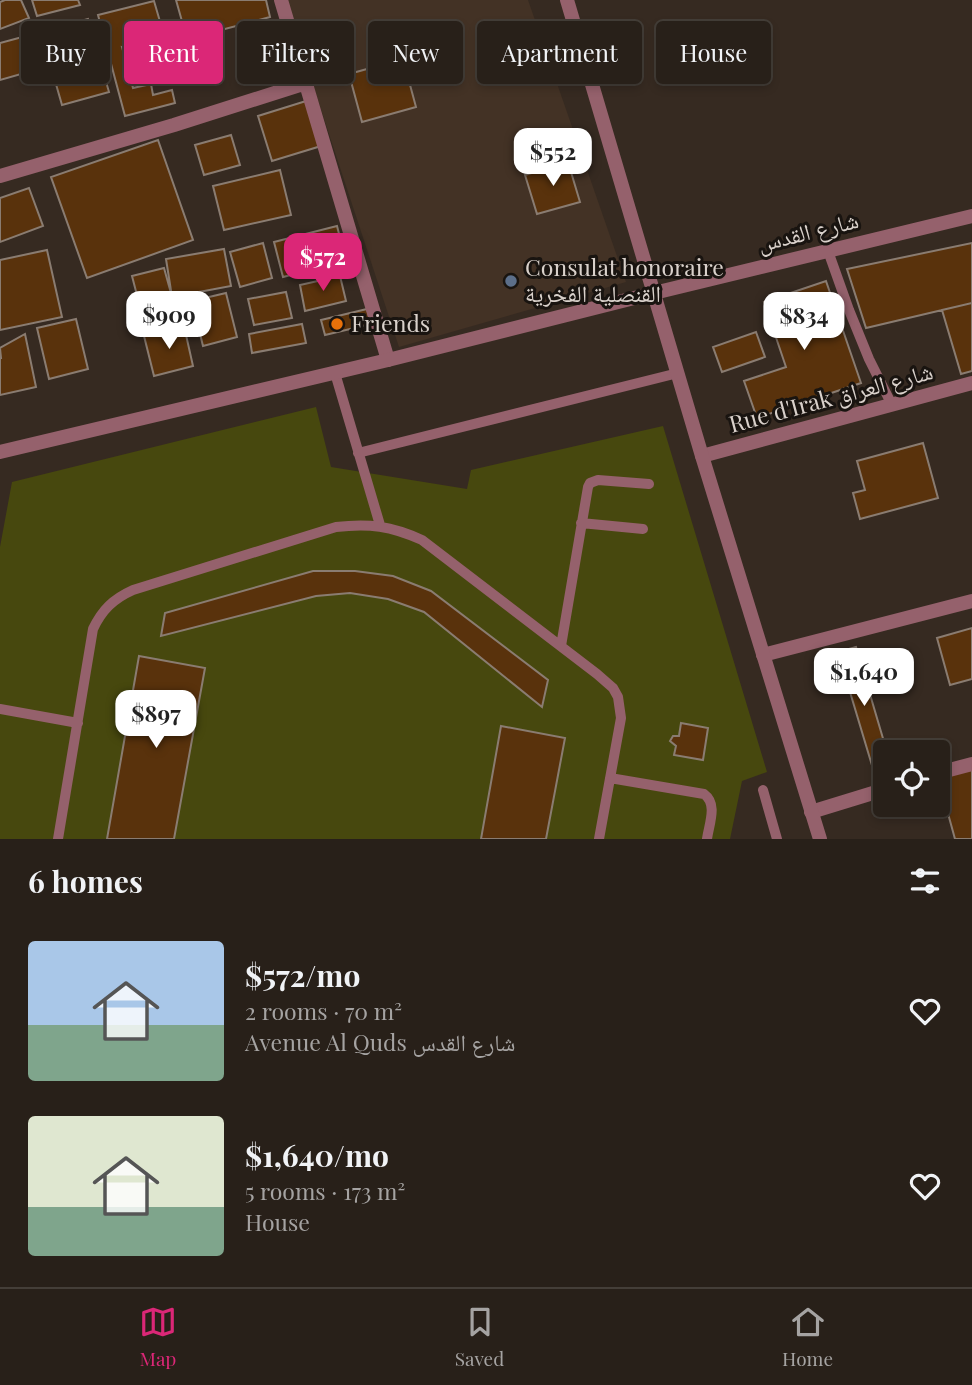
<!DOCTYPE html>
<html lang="en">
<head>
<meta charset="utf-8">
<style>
	:root { --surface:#282019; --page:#302822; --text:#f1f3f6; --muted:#a5a3a2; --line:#443e38; --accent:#db2777 }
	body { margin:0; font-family:"Playfair Display","Noto Naskh Arabic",serif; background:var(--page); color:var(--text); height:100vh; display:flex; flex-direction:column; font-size:26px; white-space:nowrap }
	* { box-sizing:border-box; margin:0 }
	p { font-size:23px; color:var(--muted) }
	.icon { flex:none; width:38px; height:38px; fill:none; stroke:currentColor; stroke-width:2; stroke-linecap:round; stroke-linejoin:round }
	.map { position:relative; height:839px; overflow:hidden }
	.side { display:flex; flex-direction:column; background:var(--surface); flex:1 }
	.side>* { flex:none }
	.banner { position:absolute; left:21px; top:21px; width:931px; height:63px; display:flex; gap:14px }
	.fabs { position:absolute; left:873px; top:740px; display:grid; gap:14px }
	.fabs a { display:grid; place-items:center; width:77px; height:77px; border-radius:7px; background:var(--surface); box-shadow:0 4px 10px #0003,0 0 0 2px var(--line); font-size:35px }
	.price { position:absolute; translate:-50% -60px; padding:0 16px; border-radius:14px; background:#fff; color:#222; font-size:23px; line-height:46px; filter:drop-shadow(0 2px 4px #0008) }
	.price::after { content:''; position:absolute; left:50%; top:42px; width:21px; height:16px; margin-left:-10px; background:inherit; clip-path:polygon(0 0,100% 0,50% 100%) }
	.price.on { background:var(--accent); color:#fff }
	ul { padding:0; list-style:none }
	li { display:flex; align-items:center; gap:21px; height:175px; padding:0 28px }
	li span { display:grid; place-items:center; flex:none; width:196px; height:140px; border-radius:7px; color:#555 }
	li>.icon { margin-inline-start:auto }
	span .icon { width:84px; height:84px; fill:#fffc; stroke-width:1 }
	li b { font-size:30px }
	h2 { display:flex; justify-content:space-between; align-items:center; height:84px; padding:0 28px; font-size:30px }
	.chip { padding:0 24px; border-radius:7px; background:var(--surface); box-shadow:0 4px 10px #0003,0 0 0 2px var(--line); font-size:24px; line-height:63px }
	.chip.on { background:var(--accent); color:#fff }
	.tab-bar { display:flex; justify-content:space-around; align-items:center; height:98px; border-top:2px solid var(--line); background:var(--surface); font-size:19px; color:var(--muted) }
	.tab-bar a { display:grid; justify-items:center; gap:4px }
	.tab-bar .on { color:var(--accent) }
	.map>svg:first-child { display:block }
	.built { fill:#433225 }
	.green { fill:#47480e }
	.building { fill:#59320c; stroke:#8a7c71; stroke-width:2 }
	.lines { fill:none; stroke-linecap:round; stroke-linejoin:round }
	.service { stroke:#95616c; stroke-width:10 }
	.minor { stroke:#95616c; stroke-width:14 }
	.tertiary { stroke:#95616c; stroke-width:14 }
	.service-dot { fill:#5c6f8a; stroke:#191410; stroke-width:2.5 }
	.food-dot { fill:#e8710a; stroke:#191410; stroke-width:2.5 }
	.labels { text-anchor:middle; stroke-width:6; stroke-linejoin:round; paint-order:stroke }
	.street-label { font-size:23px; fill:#d9d1cb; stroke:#191410 }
	.poi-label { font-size:23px; fill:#d9d1cb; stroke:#191410; text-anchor:start }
</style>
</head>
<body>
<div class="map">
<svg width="972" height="839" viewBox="0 0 972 839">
	<rect width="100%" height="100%" fill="#362a21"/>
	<path class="built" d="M 285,0 L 528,0 L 626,282 L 399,347 Z"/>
	<path class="green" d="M 316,407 L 331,467 L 467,489 L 471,470 L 663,426 L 767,772 L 742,781 L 730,839 L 0,839 L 0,547 L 12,482 Z"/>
	<path class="building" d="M 5,0 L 21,0 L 29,18 L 0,29 L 0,2 Z
		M 32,0 L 78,0 L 80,5 L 37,16 Z
		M 176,0 L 266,0 L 270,17 L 187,39 Z
		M 154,1 L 161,25 L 132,32 L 137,50 L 122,47 L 133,88 L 151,84 L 153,95 L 172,90 L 175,103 L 125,116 L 98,15 Z
		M 88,19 L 109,92 L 62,105 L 41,32 Z
		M 26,36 L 35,70 L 0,80 L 0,43 Z
		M 403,59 L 416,107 L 362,122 L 349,74 Z
		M 306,101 L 321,146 L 272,161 L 258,116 Z
		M 231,135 L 240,165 L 204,175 L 195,145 Z
		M 158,140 L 193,240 L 87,278 L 51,177 Z
		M 568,162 L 580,202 L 537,214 L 525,175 Z
		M 280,170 L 291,215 L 224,230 L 213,186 Z
		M 29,188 L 43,226 L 0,242 L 0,198 Z
		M 337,226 L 346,261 L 283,277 L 274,242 Z
		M 263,243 L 272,278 L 240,287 L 230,252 Z
		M 972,243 L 972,303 L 866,328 L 847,269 Z
		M 224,249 L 231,286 L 172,297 L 166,259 Z
		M 47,250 L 62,317 L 0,330 L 0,260 Z
		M 164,268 L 179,322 L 146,330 L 132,276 Z
		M 340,276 L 346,301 L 305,311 L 300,285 Z
		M 826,281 L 861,383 L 757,418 L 744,381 L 786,367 L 764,302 Z
		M 286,292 L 292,318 L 254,325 L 248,299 Z
		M 226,293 L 237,337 L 203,346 L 192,301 Z
		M 972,303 L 972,371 L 961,374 L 942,310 Z
		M 367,309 L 371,324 L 325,335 L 321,320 Z
		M 76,319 L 88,369 L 49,379 L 37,328 Z
		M 302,324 L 306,343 L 252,353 L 249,334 Z
		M 184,326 L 193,366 L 154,376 L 144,336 Z
		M 756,332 L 765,357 L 722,372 L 713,347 Z
		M 25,334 L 36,387 L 0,395 L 0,358 L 1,358 L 0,348 Z
		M 923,443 L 938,498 L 860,519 L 853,493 L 865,490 L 857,461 Z
		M 313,571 L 355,571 L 393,576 L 431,591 L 548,680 L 542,707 L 424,612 L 388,599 L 350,593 L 316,596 L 161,636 L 165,613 Z
		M 972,628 L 972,679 L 950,685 L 937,638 Z
		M 856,647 L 887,752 L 886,752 L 886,768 L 874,772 L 838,652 Z
		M 139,656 L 205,668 L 174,839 L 107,839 Z
		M 681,723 L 708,728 L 703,760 L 674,755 L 676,746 L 670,741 L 673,736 L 679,736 Z
		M 501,726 L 565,738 L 546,839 L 481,839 Z
		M 972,768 L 972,839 L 955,839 L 938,777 Z"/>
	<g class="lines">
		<path class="service" d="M 828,251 L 849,310 L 869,359 L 892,405
			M 335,373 L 380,525
			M 358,453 L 678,373
			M 581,523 L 643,529
			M 561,646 L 588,487 L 590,483 L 598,480 L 649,484
			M 0,709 L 78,723
			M 610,778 L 704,794 C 718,804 709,824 707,839
			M 763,790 L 777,839
			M 58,839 L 93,629 C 102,610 113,599 133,590 L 336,527 C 369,523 391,526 422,540 L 597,674 L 613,688 L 618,697 L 621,718 L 599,839"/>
		<path class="minor" d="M 281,0 L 388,360
			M 0,176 L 174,125 L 306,83
			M 702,456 L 972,383
			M 763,655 L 972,601
			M 938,773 L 972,764
			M 811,812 L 886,789"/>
		<path class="tertiary" d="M 567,0 L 702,456 L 820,839
			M 0,452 L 388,360 L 654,293 L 972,216"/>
	</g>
	<circle class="service-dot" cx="511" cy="281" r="7"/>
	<circle class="food-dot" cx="337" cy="324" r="7"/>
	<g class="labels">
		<g class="street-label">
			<text transform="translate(808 232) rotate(-14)" y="8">شارع القدس</text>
			<text transform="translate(831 398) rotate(-15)" y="8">Rue d'Irak شارع العراق</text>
		</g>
		<g class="poi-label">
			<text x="525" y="276">Consulat honoraire<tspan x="525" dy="26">القنصلية الفخرية</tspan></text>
			<text x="351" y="332">Friends</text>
		</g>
	</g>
</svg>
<div class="fabs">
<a><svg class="icon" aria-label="locate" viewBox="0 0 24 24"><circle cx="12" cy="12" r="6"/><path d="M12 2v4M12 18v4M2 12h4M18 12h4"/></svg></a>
</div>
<b class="price" style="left:553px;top:188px">$552</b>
<b class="price on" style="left:323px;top:293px">$572</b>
<b class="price" style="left:169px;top:351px">$909</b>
<b class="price" style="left:804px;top:352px">$834</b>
<b class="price" style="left:864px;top:708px">$1,640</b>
<b class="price" style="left:156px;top:750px">$897</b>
<div class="banner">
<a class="chip">Buy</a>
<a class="chip on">Rent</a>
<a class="chip">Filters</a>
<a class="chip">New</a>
<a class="chip">Apartment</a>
<a class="chip">House</a>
</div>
</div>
<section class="side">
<h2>6 homes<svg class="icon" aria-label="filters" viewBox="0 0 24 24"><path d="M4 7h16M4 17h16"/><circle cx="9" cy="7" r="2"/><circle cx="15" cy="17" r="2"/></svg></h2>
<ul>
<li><span style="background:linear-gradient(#a9c7e8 60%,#7fa58c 0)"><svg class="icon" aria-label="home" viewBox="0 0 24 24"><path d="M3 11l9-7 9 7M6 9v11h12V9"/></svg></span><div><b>$572/mo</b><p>2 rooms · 70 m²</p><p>Avenue Al Quds شارع القدس</p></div><svg class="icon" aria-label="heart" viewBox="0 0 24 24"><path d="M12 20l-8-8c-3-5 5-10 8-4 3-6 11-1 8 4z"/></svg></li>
<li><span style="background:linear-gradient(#dfe7d0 65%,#7fa58c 0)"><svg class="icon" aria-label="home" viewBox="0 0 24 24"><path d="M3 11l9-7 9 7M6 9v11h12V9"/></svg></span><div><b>$1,640/mo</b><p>5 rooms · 173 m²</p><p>House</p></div><svg class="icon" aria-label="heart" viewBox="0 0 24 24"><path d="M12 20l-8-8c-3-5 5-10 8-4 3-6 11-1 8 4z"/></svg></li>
</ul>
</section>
<nav class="tab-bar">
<a class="on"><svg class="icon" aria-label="map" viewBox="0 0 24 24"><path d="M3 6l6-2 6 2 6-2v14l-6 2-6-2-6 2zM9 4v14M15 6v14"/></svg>Map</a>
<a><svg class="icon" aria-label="saved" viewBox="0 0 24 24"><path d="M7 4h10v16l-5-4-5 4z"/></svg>Saved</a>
<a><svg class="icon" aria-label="home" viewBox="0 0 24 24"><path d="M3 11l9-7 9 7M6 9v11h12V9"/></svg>Home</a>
</nav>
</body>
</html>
